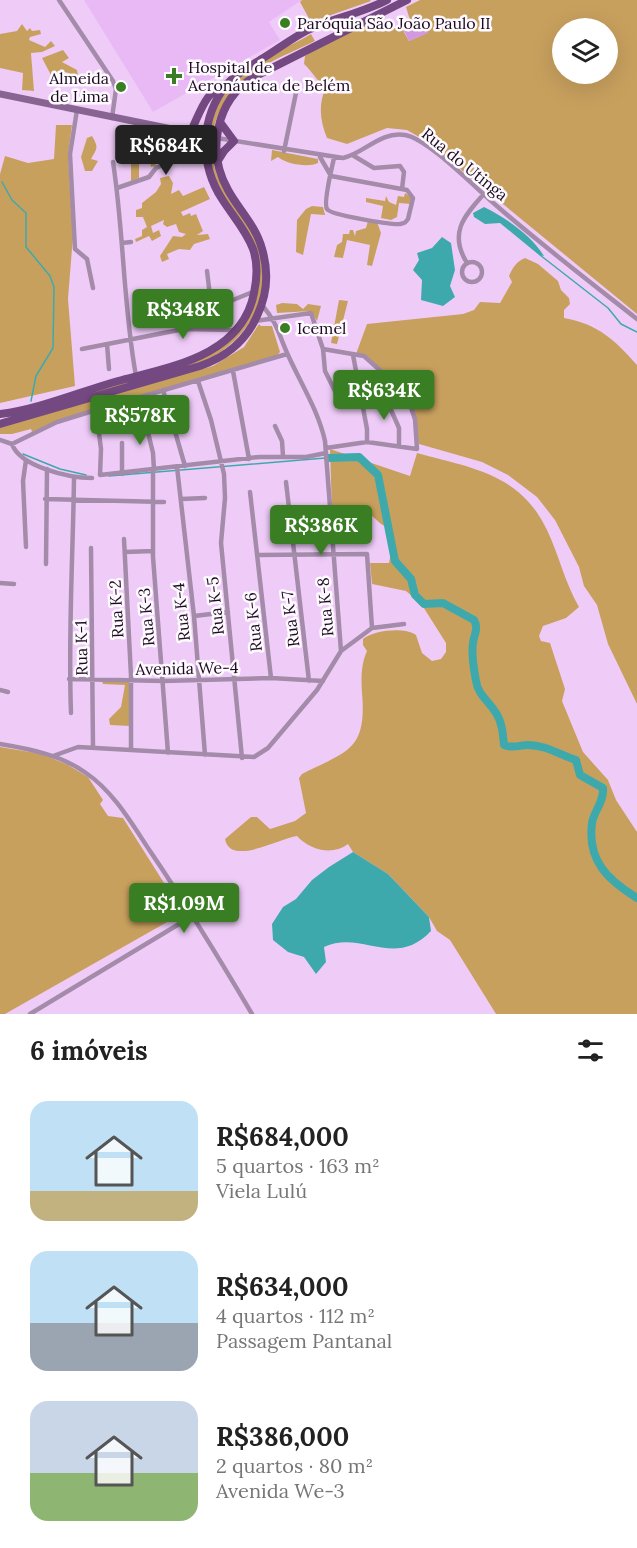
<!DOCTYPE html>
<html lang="pt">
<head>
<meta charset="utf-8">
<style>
	:root { --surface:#fff; --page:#f2f2f2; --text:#222; --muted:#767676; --accent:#397e22 }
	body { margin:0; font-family:Lora,serif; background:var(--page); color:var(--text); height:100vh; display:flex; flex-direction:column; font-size:22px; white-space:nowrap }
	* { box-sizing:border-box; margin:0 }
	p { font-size:20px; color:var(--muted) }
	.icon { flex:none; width:33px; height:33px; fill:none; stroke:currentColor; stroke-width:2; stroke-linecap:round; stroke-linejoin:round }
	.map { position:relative; height:1014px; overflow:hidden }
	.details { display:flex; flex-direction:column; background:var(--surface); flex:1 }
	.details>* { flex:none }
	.fabs { position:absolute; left:552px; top:18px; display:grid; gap:12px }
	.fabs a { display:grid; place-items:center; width:66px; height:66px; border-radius:50%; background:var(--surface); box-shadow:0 6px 24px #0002; font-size:30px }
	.price { position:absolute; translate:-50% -51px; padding:0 14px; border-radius:6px; background:var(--accent); color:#fff; font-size:20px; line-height:39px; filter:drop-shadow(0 2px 3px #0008) }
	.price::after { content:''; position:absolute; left:50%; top:36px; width:18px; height:14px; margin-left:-9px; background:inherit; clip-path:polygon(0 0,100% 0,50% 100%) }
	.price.on { background:#222; color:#fff }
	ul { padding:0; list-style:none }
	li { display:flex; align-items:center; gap:18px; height:150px; padding:0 30px }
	li span { display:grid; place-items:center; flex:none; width:168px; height:120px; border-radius:18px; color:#555 }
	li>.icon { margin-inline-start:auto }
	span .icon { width:72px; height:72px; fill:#fffc; stroke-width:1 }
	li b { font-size:26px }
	h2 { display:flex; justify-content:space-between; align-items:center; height:72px; padding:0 30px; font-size:26px }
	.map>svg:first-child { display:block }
	.built { fill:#e9b9f6 }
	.green { fill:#c8a05e; fill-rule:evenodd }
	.water { fill:#3ea9ad }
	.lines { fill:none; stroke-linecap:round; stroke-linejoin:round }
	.stream { stroke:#3ea9ad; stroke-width:1.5 }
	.river { stroke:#3ea9ad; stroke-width:8 }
	.building { fill:#d298e1 }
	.street { stroke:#a48baa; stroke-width:4.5 }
	.secondary { stroke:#886492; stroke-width:7 }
	.primary { stroke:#744880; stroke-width:8 }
	.poi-dot { fill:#397e22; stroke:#fefaff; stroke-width:2 }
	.labels { text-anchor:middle; stroke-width:5; stroke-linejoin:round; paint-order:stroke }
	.poi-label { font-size:16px; fill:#1a0b1e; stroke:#fefaff; text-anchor:start }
	.street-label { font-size:16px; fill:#1a0b1e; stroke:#fefaff }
</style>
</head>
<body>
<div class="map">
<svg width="637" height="1014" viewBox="0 0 637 1014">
	<rect width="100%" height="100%" fill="#efccf8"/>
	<path class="built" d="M 84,0 L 302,0 L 269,22 L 280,40 L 153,112 Z"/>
	<path class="green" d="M 302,0 L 370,0 L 371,1 L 311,22 L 300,2 Z
		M 420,0 L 637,0 L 637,314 L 426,141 L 407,130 L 387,128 L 347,144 L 327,138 C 320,121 318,104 326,87 C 316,81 313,72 304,64 L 305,56 C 319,46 358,24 375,24 C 384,23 394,29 403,30 L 409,41 L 427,33 L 420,16 L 410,20 L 406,7 ZM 562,28 L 608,28 L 608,74 L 562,74 Z
		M 22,24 L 27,31 L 30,28 L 32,31 L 40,30 L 41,34 L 30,37 L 29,40 L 45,47 L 51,41 L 55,46 L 42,52 L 31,53 L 34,91 L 22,90 L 23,73 L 0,68 L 0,34 L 17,31 Z
		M 311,34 L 315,41 C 267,64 224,77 212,135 L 206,134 C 212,116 218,97 231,83 C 251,61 286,49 311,34 Z
		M 63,50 L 69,58 L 62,62 L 77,70 L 78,76 L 70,77 L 69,73 L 61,71 L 58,81 L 52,77 L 42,58 Z
		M 56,125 L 72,125 L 68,155 L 73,236 L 68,299 L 75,386 L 0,403 L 0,174 L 5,156 L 28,163 L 54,159 Z
		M 92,136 C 99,148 97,148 91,159 L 98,161 L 92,171 L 85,171 L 81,157 L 87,138 Z
		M 145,140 L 156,166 L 151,167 L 149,155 L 139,157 L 139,178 L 131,181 L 131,156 L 125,154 L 122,147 L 127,141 L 136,142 L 137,145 Z
		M 207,141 L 212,141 C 208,176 233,200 250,227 C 282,278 256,337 205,361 L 8,419 L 0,420 L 205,357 L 226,344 L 250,315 L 257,294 L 259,263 L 213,177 Z
		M 272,150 L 318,159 L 318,163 C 308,168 286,164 278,157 L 271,161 Z
		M 169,176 L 173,183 L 171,194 L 179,190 L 183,196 L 204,187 L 210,199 L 181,212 L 183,216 L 190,213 L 191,216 L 196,214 L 203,231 L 197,235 L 208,234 L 210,239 L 194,244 L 190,250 L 179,249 L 167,254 L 169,259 L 162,262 L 160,256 L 173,236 L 182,237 L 186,234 L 179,232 L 176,224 L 167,227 L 163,224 L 164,220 L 151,226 L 153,233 L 159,230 L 161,236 L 152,241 L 149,236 L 136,242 L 135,239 L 142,236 L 142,230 L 147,227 L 143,217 L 136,217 L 136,210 L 142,208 L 142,203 L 156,192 L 161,184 L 160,178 Z
		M 405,193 L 411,197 L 411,204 L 399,203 L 397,217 L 391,220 L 381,218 L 383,206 L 366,202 L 366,198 L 385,201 L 386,196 L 389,202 L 396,205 L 398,196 L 404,197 Z
		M 312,206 L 323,207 L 325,215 L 311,214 L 303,255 L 296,252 L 297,220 L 306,209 Z
		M 368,221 L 377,222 L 381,233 L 372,266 L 367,265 L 370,245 L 347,240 L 343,258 L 334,257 L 337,245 L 342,242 L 343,234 L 349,234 L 350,230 L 353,230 L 355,236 L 356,231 L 366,228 Z
		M 525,258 L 538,264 L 558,281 L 561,290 L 569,298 L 570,304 L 564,310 L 564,318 C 598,324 615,340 637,365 L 637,704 L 608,644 L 597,605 L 584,586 L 579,567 L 555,520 L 537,497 L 508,475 L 482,462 L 419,444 L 407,396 L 368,357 L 356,354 L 367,324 L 463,314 L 474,310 L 480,302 L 500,303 L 512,282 L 509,276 C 513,267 516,262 525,258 Z
		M 339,300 L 348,301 L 337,344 L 331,343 Z
		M 282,303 L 297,304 L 303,309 L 308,304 L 321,306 L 317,321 L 311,311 L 277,313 L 276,305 Z
		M 259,324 L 261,326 L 272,326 L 280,352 L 276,357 L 63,420 L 32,432 L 31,429 L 12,434 L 0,434 L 0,427 L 213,366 L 244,347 Z
		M 330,449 L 410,476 L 417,453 C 471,468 520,473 547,530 C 559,555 565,583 579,607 L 566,618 L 543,626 L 539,636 L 541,641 L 550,643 L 565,689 L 562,701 L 583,752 L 608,780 L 616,800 L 637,832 L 637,1014 L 496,1014 L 450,940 L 437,931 L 429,917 L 388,874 L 353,852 L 348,844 C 332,856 310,850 297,836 C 280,838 230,867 225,839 L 251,817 L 257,817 L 270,829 L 295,821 L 306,813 L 299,778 L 302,774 C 347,751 367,751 362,693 C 361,679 361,664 367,651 L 363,645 L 363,639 C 375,630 404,627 416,635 L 422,653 L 432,661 L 441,659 L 446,652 L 446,643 L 422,605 L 406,591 L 372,584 L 370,563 L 389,563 L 393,542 L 390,529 L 381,524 L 361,506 L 332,513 Z
		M 102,681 L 129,682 L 130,726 L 110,725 L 109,719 L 121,707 L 125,685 L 103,684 Z
		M 0,747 L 42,754 L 68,765 L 88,777 L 103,800 L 100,804 L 108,816 L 123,818 L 183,913 L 5,1014 L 0,1014 Z"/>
	<path class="water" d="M 484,207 C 506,218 531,235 544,256 L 539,255 L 500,223 L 485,224 L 474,217 L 473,213 Z
		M 442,237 L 451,243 L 455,270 L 450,286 L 455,297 L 443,306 L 421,300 L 422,280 L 413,270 L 419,260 L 417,253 L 432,248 Z
		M 353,852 L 388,874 L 429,917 L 431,931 C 394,970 362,929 324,947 L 326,962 L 316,974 L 304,957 L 288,952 L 273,940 L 272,924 L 283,907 L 296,899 L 312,880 L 329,867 Z"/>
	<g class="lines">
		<path class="stream" d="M 2,182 L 12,200 L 26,213 L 26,247 L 50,276 L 54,287 L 53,348 L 36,376 L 31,401
			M 540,255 L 608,308 L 621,324 L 637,332
			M 23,454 L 60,469 L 86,475
			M 109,476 L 325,458"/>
		<path class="river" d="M 328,458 L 359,457 L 378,475 L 395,561 L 411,579 L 415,595 L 424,604 L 443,603 L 474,620 C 479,629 474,634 473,643 C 471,656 474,669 476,681 C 478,695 489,701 496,713 C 502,722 503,734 504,745 C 512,749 520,745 528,745 C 546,745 560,755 576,760 L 580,775 L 603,788 C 604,802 594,811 592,823 C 587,861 608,880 637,898"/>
	</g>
	<path class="building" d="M 420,16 L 428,33 L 409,41 L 401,24 Z"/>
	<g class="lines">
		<path class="street" d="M 59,0 L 113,81 L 116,89 L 112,118
			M 77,110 L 70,154 L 75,249 L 87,259 L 93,288
			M 217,138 L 343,158 C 365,153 380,131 405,135 C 429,139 477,190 498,207 C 543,246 590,282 637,319
			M 284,151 L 297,88
			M 354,156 L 374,168 L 400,166 L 404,172 L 402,189
			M 320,157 L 331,176 L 407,190 L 413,198 L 408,219 C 405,223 405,223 400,224 C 392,225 330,215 327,209 C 323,203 332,167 334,158
			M 113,162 C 124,233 123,305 136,376
			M 117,188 L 149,177 L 156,168 L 165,164 L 156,140 L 158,128
			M 122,243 L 131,242
			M462 272a10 10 0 1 1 20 0a10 10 0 1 1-20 0Z
			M 467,263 C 449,234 463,217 483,195
			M 207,271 L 211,304 L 233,300 L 255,291
			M 262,305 C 278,324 278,333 288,355 C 301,384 318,410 325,441 L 341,651
			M 255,321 L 311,313 L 323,349 L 364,356 L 403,391 L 408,399 L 415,419 L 417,449 L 367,442 L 326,448
			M 107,344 L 109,369
			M 82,349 L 184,329 L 234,330
			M 323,349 L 325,371 L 337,395
			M 353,355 L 367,429 L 367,442
			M 233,371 L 249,459
			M 198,381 L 211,420 L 224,474 L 225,498 L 221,543 L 242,758
			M 163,390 L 185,466
			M 384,394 L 399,428 L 399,446
			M 146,395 L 145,420 L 153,453 L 154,470
			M 131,400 L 145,420
			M 96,410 L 101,449 L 100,475 L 259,457 L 306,457 L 326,453
			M 275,426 L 282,441 L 283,456
			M 0,440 L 12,444 L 57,422 L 96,410 L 287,354
			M 12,444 C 20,467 70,478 92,478
			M 26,460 L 23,481 L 26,547
			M 177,467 L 194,616 L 205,755
			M 153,470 L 153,557 L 168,753
			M 122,474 L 122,443
			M 286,482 L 309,681
			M 250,492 L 271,678
			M 45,499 L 164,502
			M 181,499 L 205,498
			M 124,539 L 131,676 L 131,750
			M 91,548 L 93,747
			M 125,552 L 153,551
			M 258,555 L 367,554 L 372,628
			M 46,564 L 47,469
			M 0,583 L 14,584
			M 194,616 L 228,612
			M 69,679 L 164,681 L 271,678 L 323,681
			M 0,690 L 8,692
			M 71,713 C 68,634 73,556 74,478
			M 0,744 C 30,749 61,755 86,773 C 114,792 132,824 150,851 C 186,904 219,958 252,1014
			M 53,756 L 78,747 L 254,757 L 268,748 L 317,690 L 341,651 L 372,628 L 404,624
			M 30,1014 L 194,915"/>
		<path class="secondary" d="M 0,94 L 216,138"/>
		<path class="primary" d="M 186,133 L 191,131 C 201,111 205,91 228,83
			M 217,162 L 224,151 L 234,141 L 220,122
			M 0,414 C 40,409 79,392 118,381 C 170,367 242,356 254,293 C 257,279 258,263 253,249 C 246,230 232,215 222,199 C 199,163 200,118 227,84 C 236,74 249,67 260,60 C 277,50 293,37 310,29 C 335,18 362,13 387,0
			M 0,424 L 200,366 C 226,357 246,341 257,316 C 267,295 269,272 262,249 C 256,226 239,210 228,190 C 206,151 216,100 254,77 L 407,0"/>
	</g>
	<g class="poi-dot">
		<circle cx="285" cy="23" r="6"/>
		<path d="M171 67h6v6h6v6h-6v6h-6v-6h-6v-6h6z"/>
		<circle cx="121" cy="87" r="6"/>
		<circle cx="285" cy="328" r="6"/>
	</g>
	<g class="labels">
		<g class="poi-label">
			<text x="297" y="29">Paróquia São João Paulo II</text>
			<text x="188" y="73">Hospital de<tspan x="188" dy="18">Aeronáutica de Belém</tspan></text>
			<text x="109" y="84" text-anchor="end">Almeida<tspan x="109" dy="18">de Lima</tspan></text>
			<text x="297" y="334">Icemel</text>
		</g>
		<g class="street-label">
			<text transform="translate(465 164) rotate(39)" y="6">Rua do Utinga</text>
			<text transform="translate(215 606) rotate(-96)" y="6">Rua K-5</text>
			<text transform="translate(325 607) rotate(-95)" y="6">Rua K-8</text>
			<text transform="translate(116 609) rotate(-93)" y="6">Rua K-2</text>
			<text transform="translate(181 612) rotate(-96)" y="6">Rua K-4</text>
			<text transform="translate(146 617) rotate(-95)" y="6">Rua K-3</text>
			<text transform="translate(290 619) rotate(-97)" y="6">Rua K-7</text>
			<text transform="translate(253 622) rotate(-96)" y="6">Rua K-6</text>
			<text transform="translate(81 648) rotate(-91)" y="6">Rua K-1</text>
			<text transform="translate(187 668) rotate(-1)" y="6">Avenida We-4</text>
		</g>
	</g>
</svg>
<div class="fabs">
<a><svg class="icon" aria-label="layers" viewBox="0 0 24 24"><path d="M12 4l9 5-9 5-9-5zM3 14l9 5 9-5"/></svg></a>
</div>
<b class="price on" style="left:166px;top:176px">R$684K</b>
<b class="price" style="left:183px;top:340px">R$348K</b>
<b class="price" style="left:384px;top:421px">R$634K</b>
<b class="price" style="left:140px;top:446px">R$578K</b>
<b class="price" style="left:321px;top:556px">R$386K</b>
<b class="price" style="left:184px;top:934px">R$1.09M</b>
</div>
<section class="details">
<h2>6 imóveis<svg class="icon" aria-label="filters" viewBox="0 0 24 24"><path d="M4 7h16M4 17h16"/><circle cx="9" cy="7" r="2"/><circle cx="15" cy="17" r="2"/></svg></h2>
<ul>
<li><span style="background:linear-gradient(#bfe0f5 75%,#c2b280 0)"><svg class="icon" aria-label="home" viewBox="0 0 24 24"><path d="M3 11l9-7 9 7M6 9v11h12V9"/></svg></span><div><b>R$684,000</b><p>5 quartos · 163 m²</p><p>Viela Lulú</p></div></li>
<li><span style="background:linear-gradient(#bfe0f5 60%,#9aa5b1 0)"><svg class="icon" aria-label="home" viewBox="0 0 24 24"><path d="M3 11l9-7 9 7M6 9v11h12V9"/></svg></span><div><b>R$634,000</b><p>4 quartos · 112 m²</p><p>Passagem Pantanal</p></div></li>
<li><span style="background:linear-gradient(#c9d6e8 60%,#8fb573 0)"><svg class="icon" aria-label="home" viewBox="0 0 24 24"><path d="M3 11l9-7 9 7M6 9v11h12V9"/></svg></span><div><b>R$386,000</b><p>2 quartos · 80 m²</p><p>Avenida We-3</p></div></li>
</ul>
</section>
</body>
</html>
